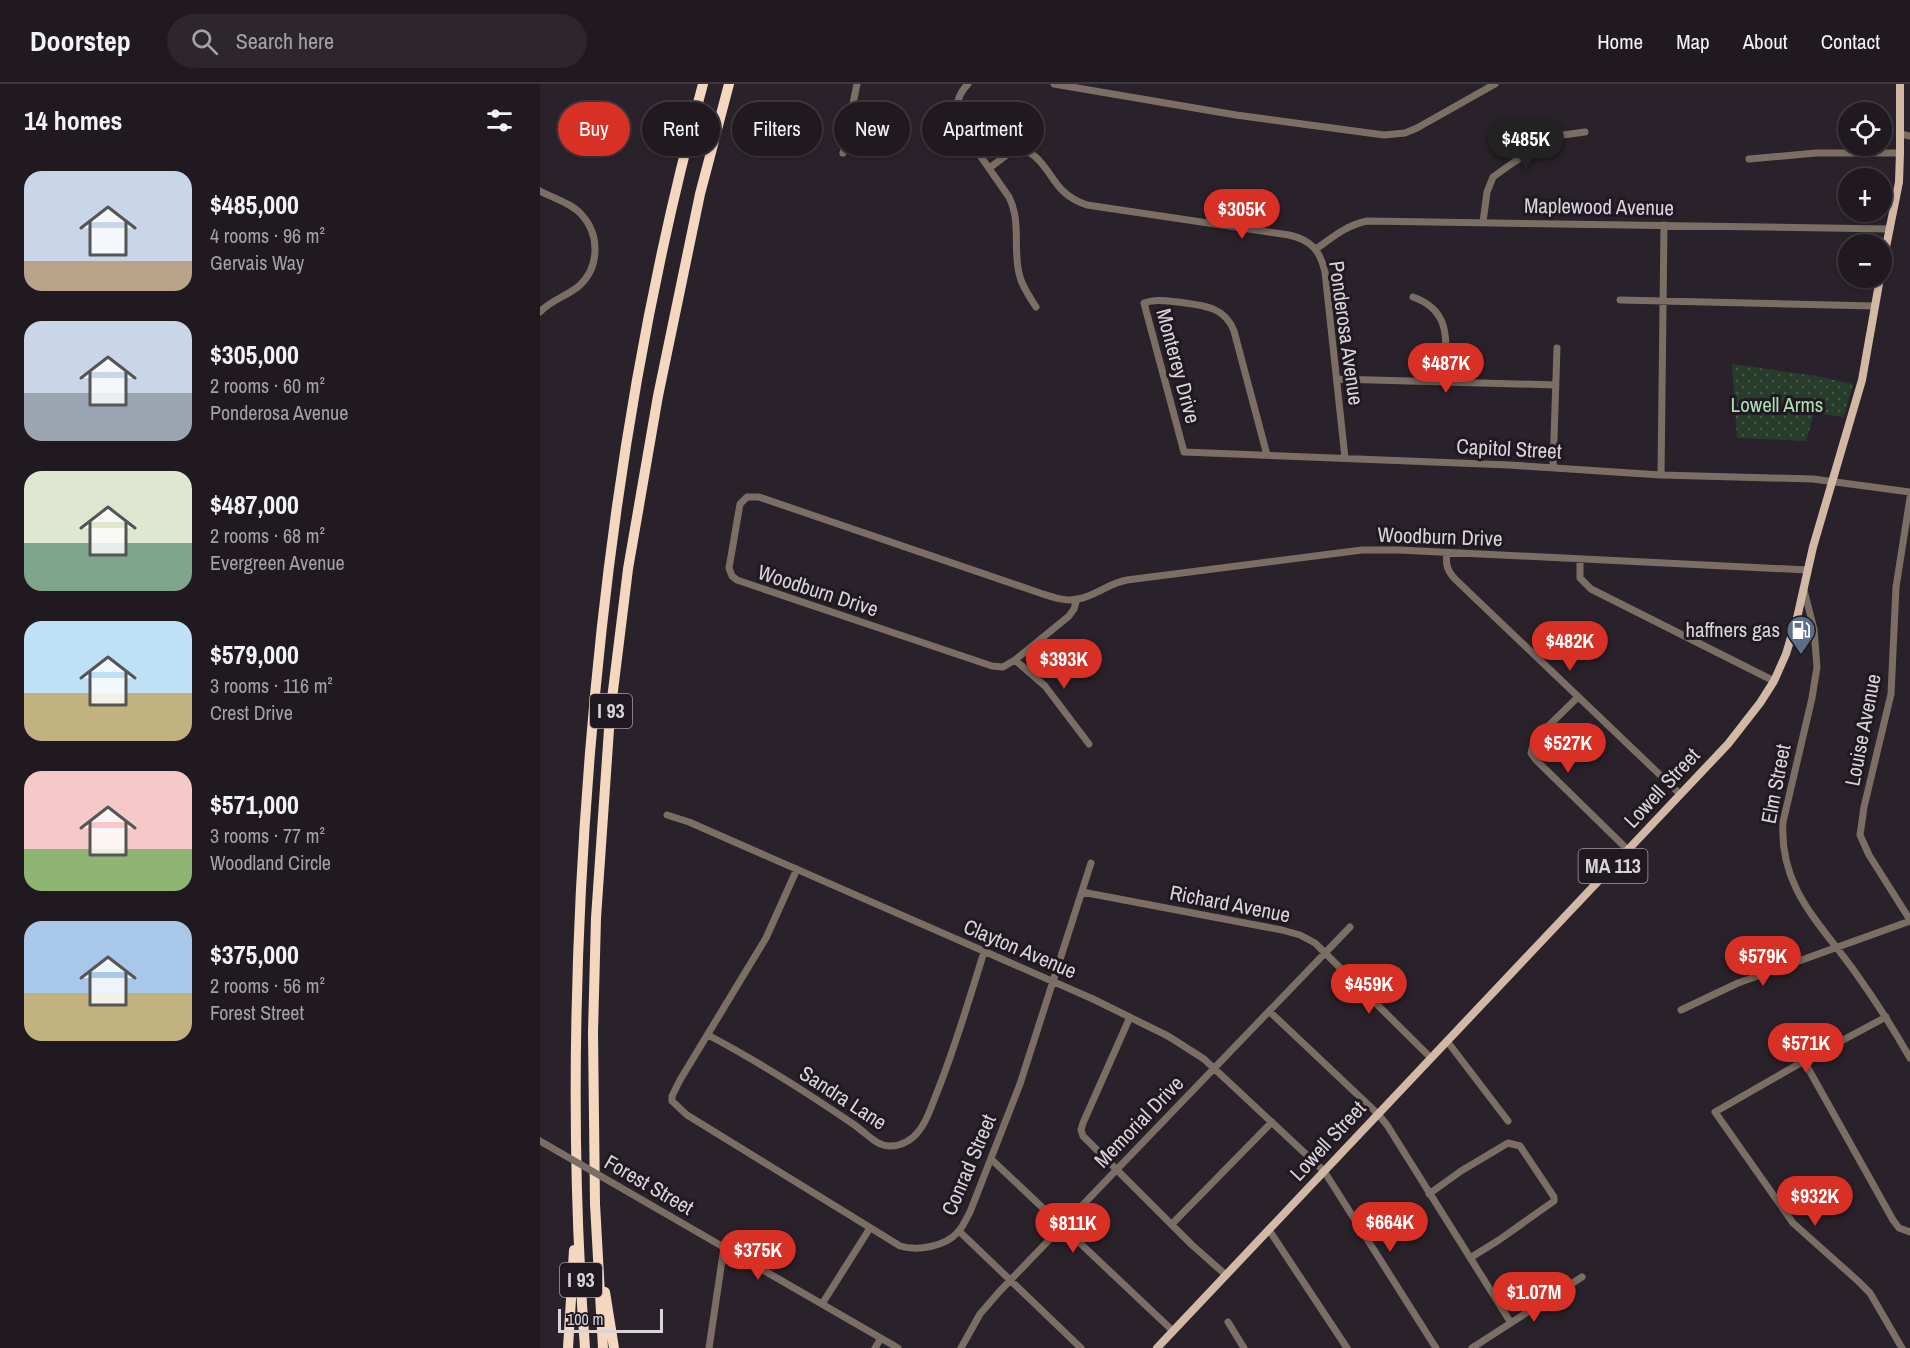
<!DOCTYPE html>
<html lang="en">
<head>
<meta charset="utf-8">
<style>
	:root { --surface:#201a20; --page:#2d272d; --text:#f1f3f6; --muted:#a2a1a5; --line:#3d383e; --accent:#d93025 }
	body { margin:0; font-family:"Archivo Narrow",sans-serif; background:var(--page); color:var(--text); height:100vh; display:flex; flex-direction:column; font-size:22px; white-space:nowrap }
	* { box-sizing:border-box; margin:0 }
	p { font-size:20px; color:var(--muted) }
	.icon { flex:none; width:33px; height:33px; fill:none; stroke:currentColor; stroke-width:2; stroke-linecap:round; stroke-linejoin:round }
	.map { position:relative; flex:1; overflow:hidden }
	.sheet { display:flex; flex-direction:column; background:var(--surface); width:540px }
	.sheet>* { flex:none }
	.banner { position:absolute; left:18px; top:18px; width:570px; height:54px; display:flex; gap:12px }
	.tools { position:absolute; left:1298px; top:18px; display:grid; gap:12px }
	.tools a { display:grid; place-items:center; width:54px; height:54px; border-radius:50%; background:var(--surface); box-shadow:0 2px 4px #0004,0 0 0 2px var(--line); font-size:30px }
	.scale { position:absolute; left:18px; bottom:15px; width:105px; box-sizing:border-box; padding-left:6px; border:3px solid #d9d4da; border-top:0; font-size:16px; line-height:21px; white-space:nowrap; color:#d9d4da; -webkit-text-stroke:4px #201921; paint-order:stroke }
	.price { position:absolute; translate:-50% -51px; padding:0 14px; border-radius:21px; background:var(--accent); color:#fff; font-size:20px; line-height:39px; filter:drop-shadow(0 2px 3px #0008) }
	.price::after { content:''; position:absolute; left:50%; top:36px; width:18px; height:14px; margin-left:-9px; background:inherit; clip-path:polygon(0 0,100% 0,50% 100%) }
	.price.selected { background:#222; color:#fff }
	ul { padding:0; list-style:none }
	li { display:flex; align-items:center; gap:18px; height:150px; padding:0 24px }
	li span { display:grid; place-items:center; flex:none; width:168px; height:120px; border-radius:18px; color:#555 }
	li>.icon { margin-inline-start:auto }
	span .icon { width:72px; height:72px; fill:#fffc; stroke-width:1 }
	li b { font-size:26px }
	h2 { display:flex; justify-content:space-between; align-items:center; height:72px; padding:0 24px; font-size:26px }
	.tag { padding:0 21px; border-radius:27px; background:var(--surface); box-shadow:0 2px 4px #0004,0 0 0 2px var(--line); font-size:21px; line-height:54px }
	.tag.selected { background:var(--accent); color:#fff }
	header { display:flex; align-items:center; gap:36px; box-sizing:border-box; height:84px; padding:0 30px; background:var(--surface); border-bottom:2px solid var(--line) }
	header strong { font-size:28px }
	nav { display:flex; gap:33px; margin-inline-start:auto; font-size:21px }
	.search { width:420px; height:54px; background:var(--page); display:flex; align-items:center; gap:15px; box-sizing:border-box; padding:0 21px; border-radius:33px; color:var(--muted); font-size:22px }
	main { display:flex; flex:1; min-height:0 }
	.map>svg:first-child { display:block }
	.garden { fill:url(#garden-dots) }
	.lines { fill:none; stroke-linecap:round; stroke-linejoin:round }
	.minor { stroke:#7b6f65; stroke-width:7 }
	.major { stroke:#d2b9a5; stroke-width:8 }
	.highway { stroke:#f4d7bf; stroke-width:10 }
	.minor-bridge { stroke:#7b6f65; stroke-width:7 }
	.labels { text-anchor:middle; stroke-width:6; stroke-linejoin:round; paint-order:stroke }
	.shield { fill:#201921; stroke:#a29ca2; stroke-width:1.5 }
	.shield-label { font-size:20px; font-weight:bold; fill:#d9d4da }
	.street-label { font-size:21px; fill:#d9d4da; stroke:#201921 }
	.park-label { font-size:21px; fill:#aaddb4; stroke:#201921 }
	.poi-label { font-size:21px; fill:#d9d4da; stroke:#201921; text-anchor:end }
</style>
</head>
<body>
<header>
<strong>Doorstep</strong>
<div class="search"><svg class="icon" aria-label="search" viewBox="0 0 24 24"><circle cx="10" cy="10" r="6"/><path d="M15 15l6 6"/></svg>Search here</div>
<nav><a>Home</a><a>Map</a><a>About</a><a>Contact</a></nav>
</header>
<main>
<section class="sheet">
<h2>14 homes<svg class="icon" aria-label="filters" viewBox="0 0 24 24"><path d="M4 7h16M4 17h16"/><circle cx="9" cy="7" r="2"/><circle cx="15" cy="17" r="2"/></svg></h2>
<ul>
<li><span style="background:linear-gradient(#c9d6e8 75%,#b9a48a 0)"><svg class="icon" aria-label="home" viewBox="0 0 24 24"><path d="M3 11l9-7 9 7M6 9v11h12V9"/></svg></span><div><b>$485,000</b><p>4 rooms · 96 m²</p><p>Gervais Way</p></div></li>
<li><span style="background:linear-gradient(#c9d6e8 60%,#9aa5b1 0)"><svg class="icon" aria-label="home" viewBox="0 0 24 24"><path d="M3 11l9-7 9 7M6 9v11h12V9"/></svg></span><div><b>$305,000</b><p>2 rooms · 60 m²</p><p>Ponderosa Avenue</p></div></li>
<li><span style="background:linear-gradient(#dfe7d0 60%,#7fa58c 0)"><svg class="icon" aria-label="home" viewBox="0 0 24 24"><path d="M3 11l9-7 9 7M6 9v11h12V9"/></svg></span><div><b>$487,000</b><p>2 rooms · 68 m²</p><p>Evergreen Avenue</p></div></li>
<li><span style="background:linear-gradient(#bfe0f5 60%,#c2b280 0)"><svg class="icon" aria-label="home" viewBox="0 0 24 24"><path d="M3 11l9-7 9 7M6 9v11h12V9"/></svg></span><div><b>$579,000</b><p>3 rooms · 116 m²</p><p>Crest Drive</p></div></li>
<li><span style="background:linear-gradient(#f6c9c9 65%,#8fb573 0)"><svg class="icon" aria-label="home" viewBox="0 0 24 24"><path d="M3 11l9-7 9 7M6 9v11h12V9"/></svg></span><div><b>$571,000</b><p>3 rooms · 77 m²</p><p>Woodland Circle</p></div></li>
<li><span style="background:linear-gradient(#a9c7e8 60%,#c2b280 0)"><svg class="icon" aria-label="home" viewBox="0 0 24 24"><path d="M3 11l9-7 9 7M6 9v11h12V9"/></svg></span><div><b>$375,000</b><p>2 rooms · 56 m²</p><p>Forest Street</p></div></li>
</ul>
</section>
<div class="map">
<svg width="1370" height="1264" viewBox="0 0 1370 1264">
	<defs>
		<pattern id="garden-dots" width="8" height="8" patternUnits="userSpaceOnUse" patternTransform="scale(1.5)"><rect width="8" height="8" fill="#273c2b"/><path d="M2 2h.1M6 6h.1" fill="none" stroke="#465749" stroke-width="1.8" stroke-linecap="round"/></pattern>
	</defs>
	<rect width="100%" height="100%" fill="#2a222a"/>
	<path class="garden" d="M 1192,280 L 1276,292 L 1313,300 L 1304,333 L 1274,329 L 1266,357 L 1197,354 Z"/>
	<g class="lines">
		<path class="minor" d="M 428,0 C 415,13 413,31 423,47 L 469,113 C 482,139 472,167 480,193 C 483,204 490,213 496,223
			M 514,0 L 696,31 L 844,51 L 865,49 L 877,44 L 955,0
			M 1361,50 L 1370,52
			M 303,69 L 317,0
			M 1209,75 L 1276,69 L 1360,69
			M 449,84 C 457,79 465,71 473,68 C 498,60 508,93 523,107 C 530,114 538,118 547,121 L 749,151 C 771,156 780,166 785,188 L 805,374
			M 0,107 C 13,114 31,119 41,130 C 60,150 60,183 39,202 C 27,212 11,216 0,228
			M 943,138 L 947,108 L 953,93 L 974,78 L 1023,51 L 1045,48
			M 776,165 C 793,153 807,141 827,137 L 1350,145
			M 873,213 C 915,228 905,262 904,298
			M 1080,216 L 1334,222
			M 797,295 L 1016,301
			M 727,371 L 694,247 C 685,222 661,221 638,218 C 626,217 616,215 604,219 L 644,368 L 969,381 L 1121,391 L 1273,395 L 1370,408
			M 1013,384 L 1017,264
			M 1121,391 L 1124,141
			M 1370,414 L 1356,503 L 1351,610 L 1324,723 L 1320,751 L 1329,771 L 1370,836
			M 907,469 C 905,481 908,488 916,496 L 1140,710
			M 1040,475 L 1040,494 L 1051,505 L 1234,597
			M 1264,506 L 1274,545 L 1277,583 L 1272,614 L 1243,738 C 1239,804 1280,839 1315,888 C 1335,916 1353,944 1370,974
			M 537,515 L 534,525 L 529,532 L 475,576 L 463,583 L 452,582 L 197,496 L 192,492 L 189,484 L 200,420 L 207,413 L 219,413 L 500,509 C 512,513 525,518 538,515 C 555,512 569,499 587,496 L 822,466 L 859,466 L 1268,486
			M 475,576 L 505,602 L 549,660
			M 1038,613 L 994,656 L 991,669 L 996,676 L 1088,766
			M 127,731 L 149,738 L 553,915 L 628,952 L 664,975 L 784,1087 L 896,1264
			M 257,785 L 226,854 L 140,996 L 132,1012 L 132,1017 L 147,1031 L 360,1162 C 377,1167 405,1163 418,1148 C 423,1143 426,1135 430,1128 L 480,1000 L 551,779
			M 542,808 L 742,846 L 760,851 L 775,859 L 891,974
			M 1141,926 L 1198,899 L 1370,837
			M 729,927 L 838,1030 L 847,1041 L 971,1239
			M 590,933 L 543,1039 L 541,1046 L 543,1052 L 652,1161 L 686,1191
			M 1346,933 L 1264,977 L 1175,1028 L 1253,1139 L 1318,1197 L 1330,1209 L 1362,1264
			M 168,951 C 219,978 268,1009 316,1042 C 326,1049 337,1063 351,1062 C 361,1062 372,1056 378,1048 C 387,1038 391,1023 396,1011 C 415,964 429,916 444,868
			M 907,957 L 968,1037
			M 1264,977 L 1353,1136 L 1359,1144 L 1370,1148
			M 451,1075 L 633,1247
			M 90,1109 L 358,1264
			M 889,1110 L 921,1087 L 968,1059 L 980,1062 L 1014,1113 L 1014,1117 L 959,1156 L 930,1174
			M 632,1140 L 732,1038
			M 729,1146 L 807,1264
			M 419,1147 L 541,1264
			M 282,1220 L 330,1144
			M 688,1238 L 704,1264
			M 169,1264 L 184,1163
			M 335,1264 L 341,1254
			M 421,1264 L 440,1230 L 459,1208 L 810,843
			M 932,1264 L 1042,1193"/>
		<path class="major" d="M 1341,188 L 1359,98 L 1360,69 L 1360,0
			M 617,1264 L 1188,660 L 1220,619 L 1234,597 L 1246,570 L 1257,534 L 1273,463 L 1322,296 L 1340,194"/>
		<path class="highway" d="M 65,1208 L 74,1264
			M 28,1264 L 34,1166
			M 45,1264 C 30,1066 34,866 50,669 C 68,443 103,219 163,0
			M 63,1264 L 55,1120 L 53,948 L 56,834 L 70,631 L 88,485 L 118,312 L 160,110 L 189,0"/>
		<path class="minor-bridge" d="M 0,1057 L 90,1109"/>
	</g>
	<defs>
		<g id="fuel-pin" transform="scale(1.5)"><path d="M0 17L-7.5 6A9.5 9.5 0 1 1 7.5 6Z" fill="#5c6f8a" stroke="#201921"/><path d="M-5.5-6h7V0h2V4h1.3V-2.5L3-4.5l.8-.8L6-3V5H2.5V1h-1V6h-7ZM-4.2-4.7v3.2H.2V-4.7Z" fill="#fff"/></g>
	</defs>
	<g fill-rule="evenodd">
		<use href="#fuel-pin" x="1261" y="546"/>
	</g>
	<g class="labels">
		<g class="shield">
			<rect x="50" y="610" width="42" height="34" rx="4.5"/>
			<rect x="1038.5" y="765" width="69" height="34" rx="4.5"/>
			<rect x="20" y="1179" width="42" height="34" rx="4.5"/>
		</g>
		<g class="shield-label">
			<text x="71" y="634">I 93</text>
			<text x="1073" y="789">MA 113</text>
			<text x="41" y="1203">I 93</text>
		</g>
		<g class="street-label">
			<text transform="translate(1059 123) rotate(1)" y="7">Maplewood Avenue</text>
			<text transform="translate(806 249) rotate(82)" y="7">Ponderosa Avenue</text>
			<text transform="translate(638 282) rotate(75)" y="7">Monterey Drive</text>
			<text transform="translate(969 365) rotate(3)" y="7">Capitol Street</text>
			<text transform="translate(900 453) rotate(2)" y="7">Woodburn Drive</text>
			<text transform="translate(278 507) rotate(18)" y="7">Woodburn Drive</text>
			<text transform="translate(1323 646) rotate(-79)" y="7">Louise Avenue</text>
			<text transform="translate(1236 700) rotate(-79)" y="7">Elm Street</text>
			<text transform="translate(1122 704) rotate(-47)" y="7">Lowell Street</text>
			<text transform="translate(690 820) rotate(11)" y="7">Richard Avenue</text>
			<text transform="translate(480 865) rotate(23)" y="7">Clayton Avenue</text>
			<text transform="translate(303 1014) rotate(33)" y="7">Sandra Lane</text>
			<text transform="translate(599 1038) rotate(-46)" y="7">Memorial Drive</text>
			<text transform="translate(788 1057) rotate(-47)" y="7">Lowell Street</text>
			<text transform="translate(429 1081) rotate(-67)" y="7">Conrad Street</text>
			<text transform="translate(109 1101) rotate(30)" y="7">Forest Street</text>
		</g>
		<g class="park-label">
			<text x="1237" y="328">Lowell Arms</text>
		</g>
		<g class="poi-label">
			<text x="1240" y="553">haffners gas</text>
		</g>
	</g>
</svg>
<div class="tools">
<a><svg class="icon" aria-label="locate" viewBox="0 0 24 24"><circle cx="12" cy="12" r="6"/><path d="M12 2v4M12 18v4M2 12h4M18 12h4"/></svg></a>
<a>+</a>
<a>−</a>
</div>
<div class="scale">100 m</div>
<b class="price selected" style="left:986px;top:86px">$485K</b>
<b class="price" style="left:702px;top:156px">$305K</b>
<b class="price" style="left:906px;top:310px">$487K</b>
<b class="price" style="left:1030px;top:588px">$482K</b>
<b class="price" style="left:524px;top:606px">$393K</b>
<b class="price" style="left:1028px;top:690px">$527K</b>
<b class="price" style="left:1223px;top:903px">$579K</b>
<b class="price" style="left:829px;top:931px">$459K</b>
<b class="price" style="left:1266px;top:990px">$571K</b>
<b class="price" style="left:1275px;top:1143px">$932K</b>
<b class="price" style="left:850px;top:1169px">$664K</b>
<b class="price" style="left:533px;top:1170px">$811K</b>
<b class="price" style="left:218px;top:1197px">$375K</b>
<b class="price" style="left:994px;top:1239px">$1.07M</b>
<div class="banner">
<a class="tag selected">Buy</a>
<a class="tag">Rent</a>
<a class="tag">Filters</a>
<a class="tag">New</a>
<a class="tag">Apartment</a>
</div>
</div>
</main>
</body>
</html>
